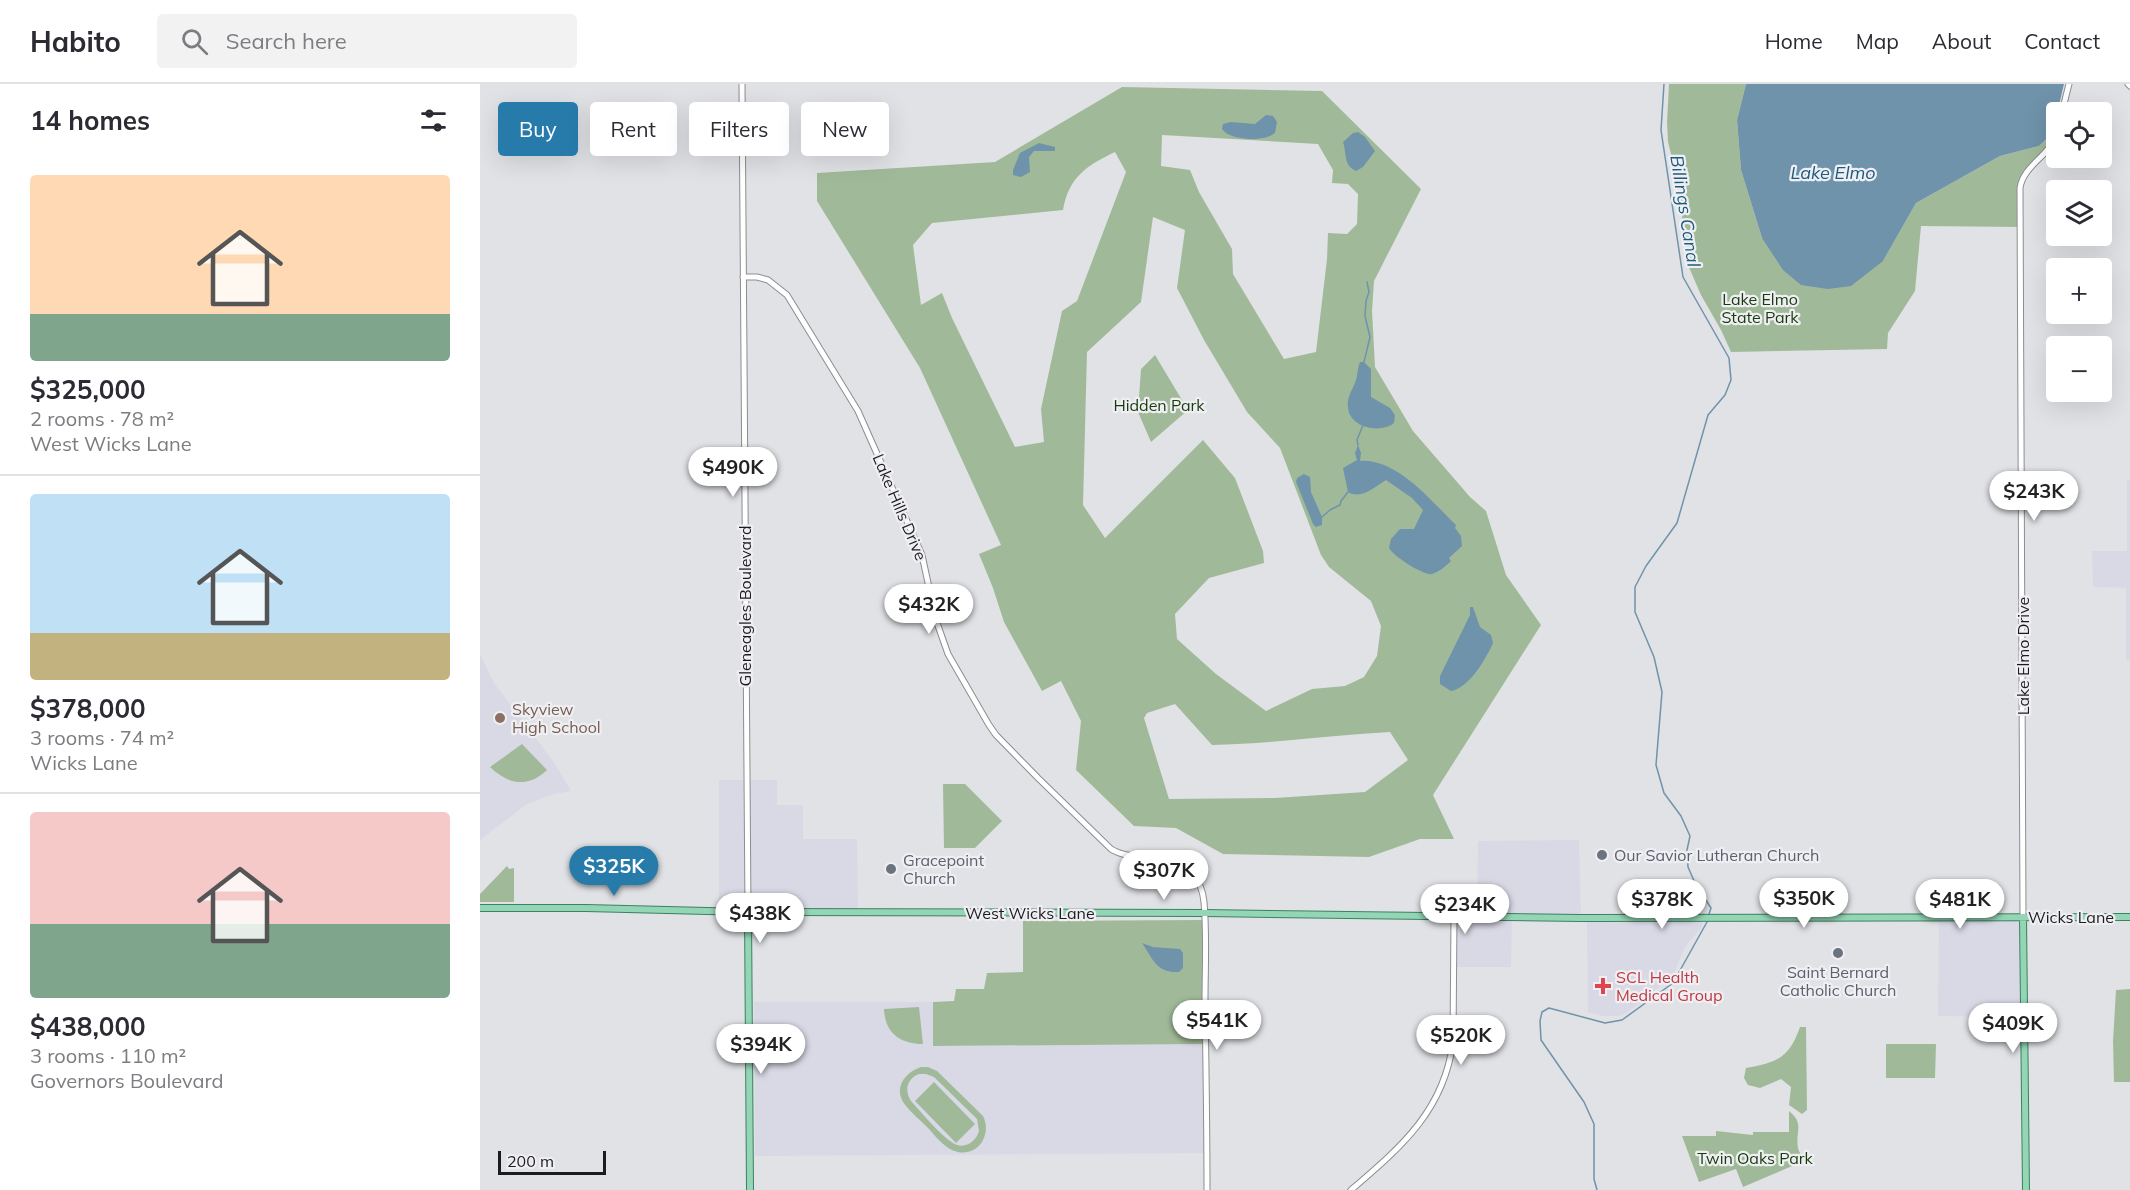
<!DOCTYPE html>
<html lang="en">
<head>
<meta charset="utf-8">
<style>
	:root { --surface:#fff; --page:#f2f2f3; --text:#2b2b33; --muted:#7c7c81; --line:#e1e1e2; --accent:#267bab }
	body { margin:0; font-family:Mulish,sans-serif; background:var(--page); color:var(--text); height:100vh; display:flex; flex-direction:column; font-size:22px; white-space:nowrap }
	* { box-sizing:border-box; margin:0 }
	p { font-size:20px; color:var(--muted) }
	.icon { flex:none; width:33px; height:33px; fill:none; stroke:currentColor; stroke-width:2; stroke-linecap:round; stroke-linejoin:round }
	.map { position:relative; flex:1; overflow:hidden }
	.drawer { display:flex; flex-direction:column; background:var(--surface); width:480px }
	.drawer>* { flex:none }
	.guide { position:absolute; left:18px; top:18px; width:570px; height:54px; display:flex; gap:12px }
	.buttons { position:absolute; left:1566px; top:18px; display:grid; gap:12px }
	.buttons a { display:grid; place-items:center; width:66px; height:66px; border-radius:6px; background:var(--surface); box-shadow:0 6px 24px #0002; font-size:30px }
	.scale { position:absolute; left:18px; bottom:15px; width:108px; box-sizing:border-box; padding-left:6px; border:3px solid #1c1c1e; border-top:0; font-size:16px; line-height:21px; white-space:nowrap; color:#1c1c1e; -webkit-text-stroke:4px #efeff3; paint-order:stroke }
	.price { position:absolute; translate:-50% -51px; padding:0 14px; border-radius:21px; background:#fff; color:#222; font-size:20px; line-height:39px; filter:drop-shadow(0 2px 3px #0008) }
	.price::after { content:''; position:absolute; left:50%; top:36px; width:18px; height:14px; margin-left:-9px; background:inherit; clip-path:polygon(0 0,100% 0,50% 100%) }
	.price.selected { background:var(--accent); color:#fff }
	ul { padding:0; list-style:none }
	li { display:grid; align-content:center; gap:12px; height:318px; padding:0 30px }
	li+li { border-top:2px solid var(--line) }
	li span { display:grid; place-items:center; height:186px; border-radius:6px; color:#555 }
	li>.icon { margin-inline-start:auto }
	span .icon { width:108px; height:108px; fill:#fffc; stroke-width:1 }
	li b { font-size:26px }
	h2 { display:flex; justify-content:space-between; align-items:center; height:72px; padding:0 30px; font-size:26px }
	.tag { padding:0 21px; border-radius:6px; background:var(--surface); box-shadow:0 6px 24px #0002; font-size:21px; line-height:54px }
	.tag.selected { background:var(--accent); color:#fff }
	header { display:flex; align-items:center; gap:36px; box-sizing:border-box; height:84px; padding:0 30px; background:var(--surface); border-bottom:2px solid var(--line) }
	header strong { font-size:28px }
	nav { display:flex; gap:33px; margin-inline-start:auto; font-size:21px }
	.search { width:420px; height:54px; background:var(--page); display:flex; align-items:center; gap:15px; box-sizing:border-box; padding:0 21px; border-radius:6px; color:var(--muted); font-size:22px }
	main { display:flex; flex:1; min-height:0 }
	.map>svg:first-child { display:block }
	.built { fill:#d8d9e5 }
	.green { fill:#a0ba99; fill-rule:evenodd }
	.water { fill:#6f93ab }
	.lines { fill:none; stroke-linecap:round; stroke-linejoin:round }
	.stream { stroke:#6f93ab; stroke-width:1.5 }
	.minor-casing { stroke:#8d8d91; stroke-width:7 }
	.major-casing { stroke:#3b8260; stroke-width:8 }
	.minor { stroke:#fff; stroke-width:5 }
	.major { stroke:#94d5b5; stroke-width:6 }
	.education-dot { fill:#8d6e63; stroke:#efeff3; stroke-width:2 }
	.worship-dot { fill:#6b7280; stroke:#efeff3; stroke-width:2 }
	.health-dot { fill:#e0444e; stroke:#efeff3; stroke-width:2 }
	.labels { text-anchor:middle; stroke-width:4.5; stroke-linejoin:round; paint-order:stroke }
	.park-label { font-size:16px; fill:#173b0c; stroke:#efeff3 }
	.street-label { font-size:16px; fill:#1c1c1e; stroke:#efeff3 }
	.education-label { font-size:16px; fill:#785e54; stroke:#efeff3; text-anchor:start }
	.worship-label { font-size:16px; fill:#5b616d; stroke:#efeff3; text-anchor:start }
	.health-label { font-size:16px; fill:#be3a42; stroke:#efeff3; text-anchor:start }
	.water-label { font-size:18px; font-style:italic; fill:#1c5b7e; stroke:#efeff3 }
</style>
</head>
<body>
<header>
<strong>Habito</strong>
<div class="search"><svg class="icon" aria-label="search" viewBox="0 0 24 24"><circle cx="10" cy="10" r="6"/><path d="M15 15l6 6"/></svg>Search here</div>
<nav><a>Home</a><a>Map</a><a>About</a><a>Contact</a></nav>
</header>
<main>
<section class="drawer">
<h2>14 homes<svg class="icon" aria-label="filters" viewBox="0 0 24 24"><path d="M4 7h16M4 17h16"/><circle cx="9" cy="7" r="2"/><circle cx="15" cy="17" r="2"/></svg></h2>
<ul>
<li><span style="background:linear-gradient(#ffd9b3 75%,#7fa58c 0)"><svg class="icon" aria-label="home" viewBox="0 0 24 24"><path d="M3 11l9-7 9 7M6 9v11h12V9"/></svg></span><div><b>$325,000</b><p>2 rooms · 78 m²</p><p>West Wicks Lane</p></div></li>
<li><span style="background:linear-gradient(#bfe0f5 75%,#c2b280 0)"><svg class="icon" aria-label="home" viewBox="0 0 24 24"><path d="M3 11l9-7 9 7M6 9v11h12V9"/></svg></span><div><b>$378,000</b><p>3 rooms · 74 m²</p><p>Wicks Lane</p></div></li>
<li><span style="background:linear-gradient(#f6c9c9 60%,#7fa58c 0)"><svg class="icon" aria-label="home" viewBox="0 0 24 24"><path d="M3 11l9-7 9 7M6 9v11h12V9"/></svg></span><div><b>$438,000</b><p>3 rooms · 110 m²</p><p>Governors Boulevard</p></div></li>
</ul>
</section>
<div class="map">
<svg width="1650" height="1106" viewBox="0 0 1650 1106">
	<rect width="100%" height="100%" fill="#e1e2e6"/>
	<path class="built" d="M 1647,396 L 1650,396 L 1650,576 L 1646,576 L 1646,504 L 1613,503 L 1612,467 L 1647,467 Z
		M 0,570 L 14,599 L 75,680 L 91,707 L 74,710 L 47,720 L 0,756 Z
		M 239,696 L 297,696 L 297,721 L 323,721 L 323,755 L 377,755 L 378,828 L 239,828 Z
		M 1099,756 L 1101,834 L 1032,833 L 1031,883 L 974,883 L 974,832 L 997,832 L 998,757 Z
		M 1223,833 L 1222,843 L 1205,863 L 1193,892 L 1148,928 L 1139,932 L 1123,932 L 1108,928 L 1107,834 Z
		M 1543,833 L 1545,933 L 1458,932 L 1459,834 Z
		M 274,918 L 453,918 L 453,962 L 723,960 L 724,1069 L 275,1072 Z"/>
	<path class="green" d="M 1189,0 L 1266,0 L 1257,36 L 1261,86 L 1282,154 L 1403,177 L 1436,119 L 1520,72 L 1559,62 L 1573,50 L 1571,63 L 1541,97 L 1540,143 L 1441,142 L 1435,207 L 1408,249 L 1407,265 L 1251,268 L 1241,246 L 1221,211 L 1208,181 L 1198,98 L 1188,58 L 1187,38 Z
		M 642,3 L 842,7 L 941,105 L 894,197 L 892,227 L 895,283 L 933,347 L 990,413 L 1006,427 L 1026,491 L 1061,541 L 953,711 L 974,755 L 940,755 L 889,773 L 743,770 L 696,744 L 654,742 L 596,686 L 601,637 L 581,597 L 562,607 L 524,538 L 513,504 L 499,470 L 521,461 L 440,284 L 337,117 L 337,89 L 515,78 ZM 682,51 L 838,60 L 853,86 L 852,99 L 868,100 L 878,110 L 877,140 L 867,150 L 848,149 L 847,175 L 836,268 L 804,275 L 753,190 L 752,165 L 719,108 L 710,86 L 681,82 ZM 635,68 L 646,88 L 597,217 L 582,227 L 561,325 L 564,358 L 535,363 L 472,234 L 462,209 L 441,221 L 433,161 L 452,139 L 583,126 C 589,93 606,82 635,68 ZM 673,133 L 705,146 L 697,204 L 724,256 L 767,328 L 800,364 L 841,471 L 849,483 L 891,517 L 901,542 L 897,572 L 884,593 L 865,602 L 832,605 L 786,627 L 736,590 L 697,555 L 695,530 L 729,494 L 784,479 L 783,467 L 755,394 L 723,356 L 625,454 L 603,421 L 607,268 L 661,218 ZM 695,620 L 732,661 C 791,660 851,651 910,648 L 928,676 L 885,708 L 795,714 L 689,715 L 664,634 L 667,629 Z
		M 675,271 L 708,326 L 671,358 L 658,328 L 661,285 Z
		M 42,660 L 67,686 C 48,704 29,701 10,683 Z
		M 463,700 L 485,700 L 522,737 L 495,764 L 464,764 Z
		M 27,782 L 29,785 L 34,784 L 34,818 L 0,818 L 0,810 Z
		M 722,836 L 723,960 L 453,962 L 453,918 L 474,917 L 476,905 L 504,905 L 507,889 L 543,888 L 543,837 Z
		M 1650,905 L 1650,998 L 1634,998 L 1633,957 L 1636,906 Z
		M 439,923 L 443,960 C 420,960 405,949 404,925 Z
		M 1320,943 L 1326,943 L 1327,1026 L 1322,1030 L 1309,1021 L 1311,1003 L 1301,995 L 1280,1004 L 1268,1001 L 1264,994 L 1266,984 C 1298,978 1309,974 1320,943 Z
		M 1406,960 L 1456,960 L 1455,994 L 1406,994 Z
		M 441,983 L 448,983 L 457,987 L 503,1032 C 507,1040 507,1049 502,1058 C 497,1066 487,1070 478,1068 C 464,1065 455,1051 446,1042 C 439,1035 429,1027 423,1018 C 414,1002 426,988 441,983 ZM 439,990 L 446,990 L 454,993 L 497,1035 L 499,1047 C 496,1058 484,1066 473,1059 C 459,1050 443,1030 431,1017 C 424,1006 427,995 439,990 Z
		M 454,998 L 495,1040 L 476,1059 L 435,1017 Z
		M 1309,1027 C 1325,1040 1315,1047 1318,1064 C 1319,1068 1322,1073 1324,1077 L 1263,1103 L 1256,1085 L 1219,1098 L 1202,1052 L 1236,1052 L 1236,1047 L 1273,1051 L 1273,1048 L 1309,1048 Z"/>
	<path class="water" d="M 1266,0 L 1584,0 L 1572,50 L 1559,62 L 1520,72 L 1436,119 L 1403,177 L 1371,202 L 1348,205 L 1321,201 L 1303,186 L 1282,154 L 1261,86 L 1257,36 Z
		M 786,31 L 793,32 L 797,38 L 795,49 C 784,58 750,57 742,45 L 743,40 L 751,38 L 775,40 Z
		M 878,48 L 885,53 L 895,67 L 883,83 L 876,87 C 863,81 867,70 863,58 L 873,49 Z
		M 559,59 L 575,63 L 575,67 L 554,67 L 549,73 L 550,88 L 541,93 L 533,91 L 533,86 L 540,69 Z
		M 880,278 L 884,278 L 891,285 L 891,313 L 910,324 L 915,331 L 914,339 C 901,350 870,344 868,324 C 866,312 875,303 877,292 C 878,286 878,283 880,278 Z
		M 878,361 L 881,369 L 880,377 C 917,374 952,418 976,441 L 975,444 L 981,452 L 982,462 L 969,474 L 971,477 C 966,482 959,488 952,490 C 944,492 913,472 909,464 L 911,455 L 920,445 L 934,445 L 943,426 L 932,414 L 906,396 C 894,403 882,416 868,408 L 863,384 L 877,376 L 875,369 Z
		M 824,390 L 830,393 L 831,408 L 842,433 L 842,441 L 836,443 L 833,440 L 816,398 L 817,394 Z
		M 990,523 L 993,523 L 1000,543 L 1011,551 L 1013,559 C 1006,575 989,604 971,607 L 960,600 L 960,592 L 990,531 Z
		M 662,859 L 673,863 L 700,865 L 703,869 L 703,884 L 699,888 C 676,889 673,875 662,859 Z"/>
	<g class="lines">
		<path class="stream" d="M 1184,0 L 1181,46 L 1203,193 L 1249,274 L 1251,296 L 1245,311 L 1228,331 L 1197,439 L 1166,482 L 1155,503 L 1155,528 L 1174,573 L 1182,608 L 1176,681 L 1184,709 L 1201,732 L 1210,752 L 1207,766 L 1208,783 L 1215,799 L 1231,824 L 1229,830
			M 884,278 L 890,253 L 885,232 L 886,217 L 889,208 L 887,198
			M 878,361 L 877,356 L 883,341
			M 842,433 L 850,426 L 860,421 L 861,417 L 868,408
			M 1117,1106 L 1114,1095 L 1114,1040 L 1104,1018 L 1061,956 L 1060,937 L 1062,928 L 1069,924 L 1125,939 L 1142,936 L 1193,899 L 1227,838"/>
		<g class="minor-casing">
			<path id="minor" d="M 262,0 L 268,828
				M 1648,0 L 1650,2
				M 1582,28 L 1589,0
				M 263,193 L 277,193 L 288,196 L 307,211 L 378,327 L 442,471 L 456,536 L 468,570 L 509,641 L 516,651 L 558,694 L 631,765 C 657,781 688,762 712,789 C 719,797 723,807 724,818 C 727,851 725,885 725,918 C 726,981 727,1043 727,1106
				M 1543,833 L 1540,104 C 1543,82 1569,72 1576,52
				M 871,1106 C 921,1063 964,1027 973,958 L 974,832"/>
		</g>
		<g class="major-casing">
			<path id="major" d="M 0,824 L 106,824 L 268,828 L 724,829 L 1101,834 L 1650,833
				M 268,828 L 270,1106
				M 1543,833 L 1546,1106"/>
		</g>
		<use href="#minor" class="minor"/>
		<use href="#major" class="major"/>
	</g>
	<circle class="education-dot" cx="20" cy="634" r="6"/>
	<g class="worship-dot">
		<circle cx="1122" cy="771" r="6"/>
		<circle cx="411" cy="785" r="6"/>
		<circle cx="1358" cy="869" r="6"/>
	</g>
	<path class="health-dot" d="M1120 893h6v6h6v6h-6v6h-6v-6h-6v-6h6z"/>
	<g class="labels">
		<g class="park-label">
			<text x="1280" y="221">Lake Elmo<tspan x="1280" dy="18">State Park</tspan></text>
			<text x="679" y="327">Hidden Park</text>
			<text x="1275" y="1080">Twin Oaks Park</text>
		</g>
		<g class="street-label">
			<text transform="translate(420 423) rotate(67)" y="6">Lake Hills Drive</text>
			<text transform="translate(265 522) rotate(-90)" y="6">Gleneagles Boulevard</text>
			<text transform="translate(1543 572) rotate(-90)" y="6">Lake Elmo Drive</text>
			<text x="550" y="835">West Wicks Lane</text>
			<text x="1591" y="839">Wicks Lane</text>
		</g>
		<g class="education-label">
			<text x="32" y="631">Skyview<tspan x="32" dy="18">High School</tspan></text>
		</g>
		<g class="worship-label">
			<text x="1134" y="777">Our Savior Lutheran Church</text>
			<text x="423" y="782">Gracepoint<tspan x="423" dy="18">Church</tspan></text>
			<text x="1358" y="894" text-anchor="middle">Saint Bernard<tspan x="1358" dy="18">Catholic Church</tspan></text>
		</g>
		<g class="health-label">
			<text x="1136" y="899">SCL Health<tspan x="1136" dy="18">Medical Group</tspan></text>
		</g>
		<g class="water-label">
			<text x="1353" y="95">Lake Elmo</text>
			<text transform="translate(1205 127) rotate(81)" y="6">Billings Canal</text>
		</g>
	</g>
</svg>
<div class="buttons">
<a><svg class="icon" aria-label="locate" viewBox="0 0 24 24"><circle cx="12" cy="12" r="6"/><path d="M12 2v4M12 18v4M2 12h4M18 12h4"/></svg></a>
<a><svg class="icon" aria-label="layers" viewBox="0 0 24 24"><path d="M12 4l9 5-9 5-9-5zM3 14l9 5 9-5"/></svg></a>
<a>+</a>
<a>−</a>
</div>
<div class="scale">200 m</div>
<b class="price" style="left:253px;top:414px">$490K</b>
<b class="price" style="left:1554px;top:438px">$243K</b>
<b class="price" style="left:449px;top:551px">$432K</b>
<b class="price selected" style="left:134px;top:813px">$325K</b>
<b class="price" style="left:684px;top:817px">$307K</b>
<b class="price" style="left:1324px;top:845px">$350K</b>
<b class="price" style="left:1182px;top:846px">$378K</b>
<b class="price" style="left:1480px;top:846px">$481K</b>
<b class="price" style="left:985px;top:851px">$234K</b>
<b class="price" style="left:280px;top:860px">$438K</b>
<b class="price" style="left:737px;top:967px">$541K</b>
<b class="price" style="left:1533px;top:970px">$409K</b>
<b class="price" style="left:981px;top:982px">$520K</b>
<b class="price" style="left:281px;top:991px">$394K</b>
<div class="guide">
<a class="tag selected">Buy</a>
<a class="tag">Rent</a>
<a class="tag">Filters</a>
<a class="tag">New</a>
</div>
</div>
</main>
</body>
</html>
